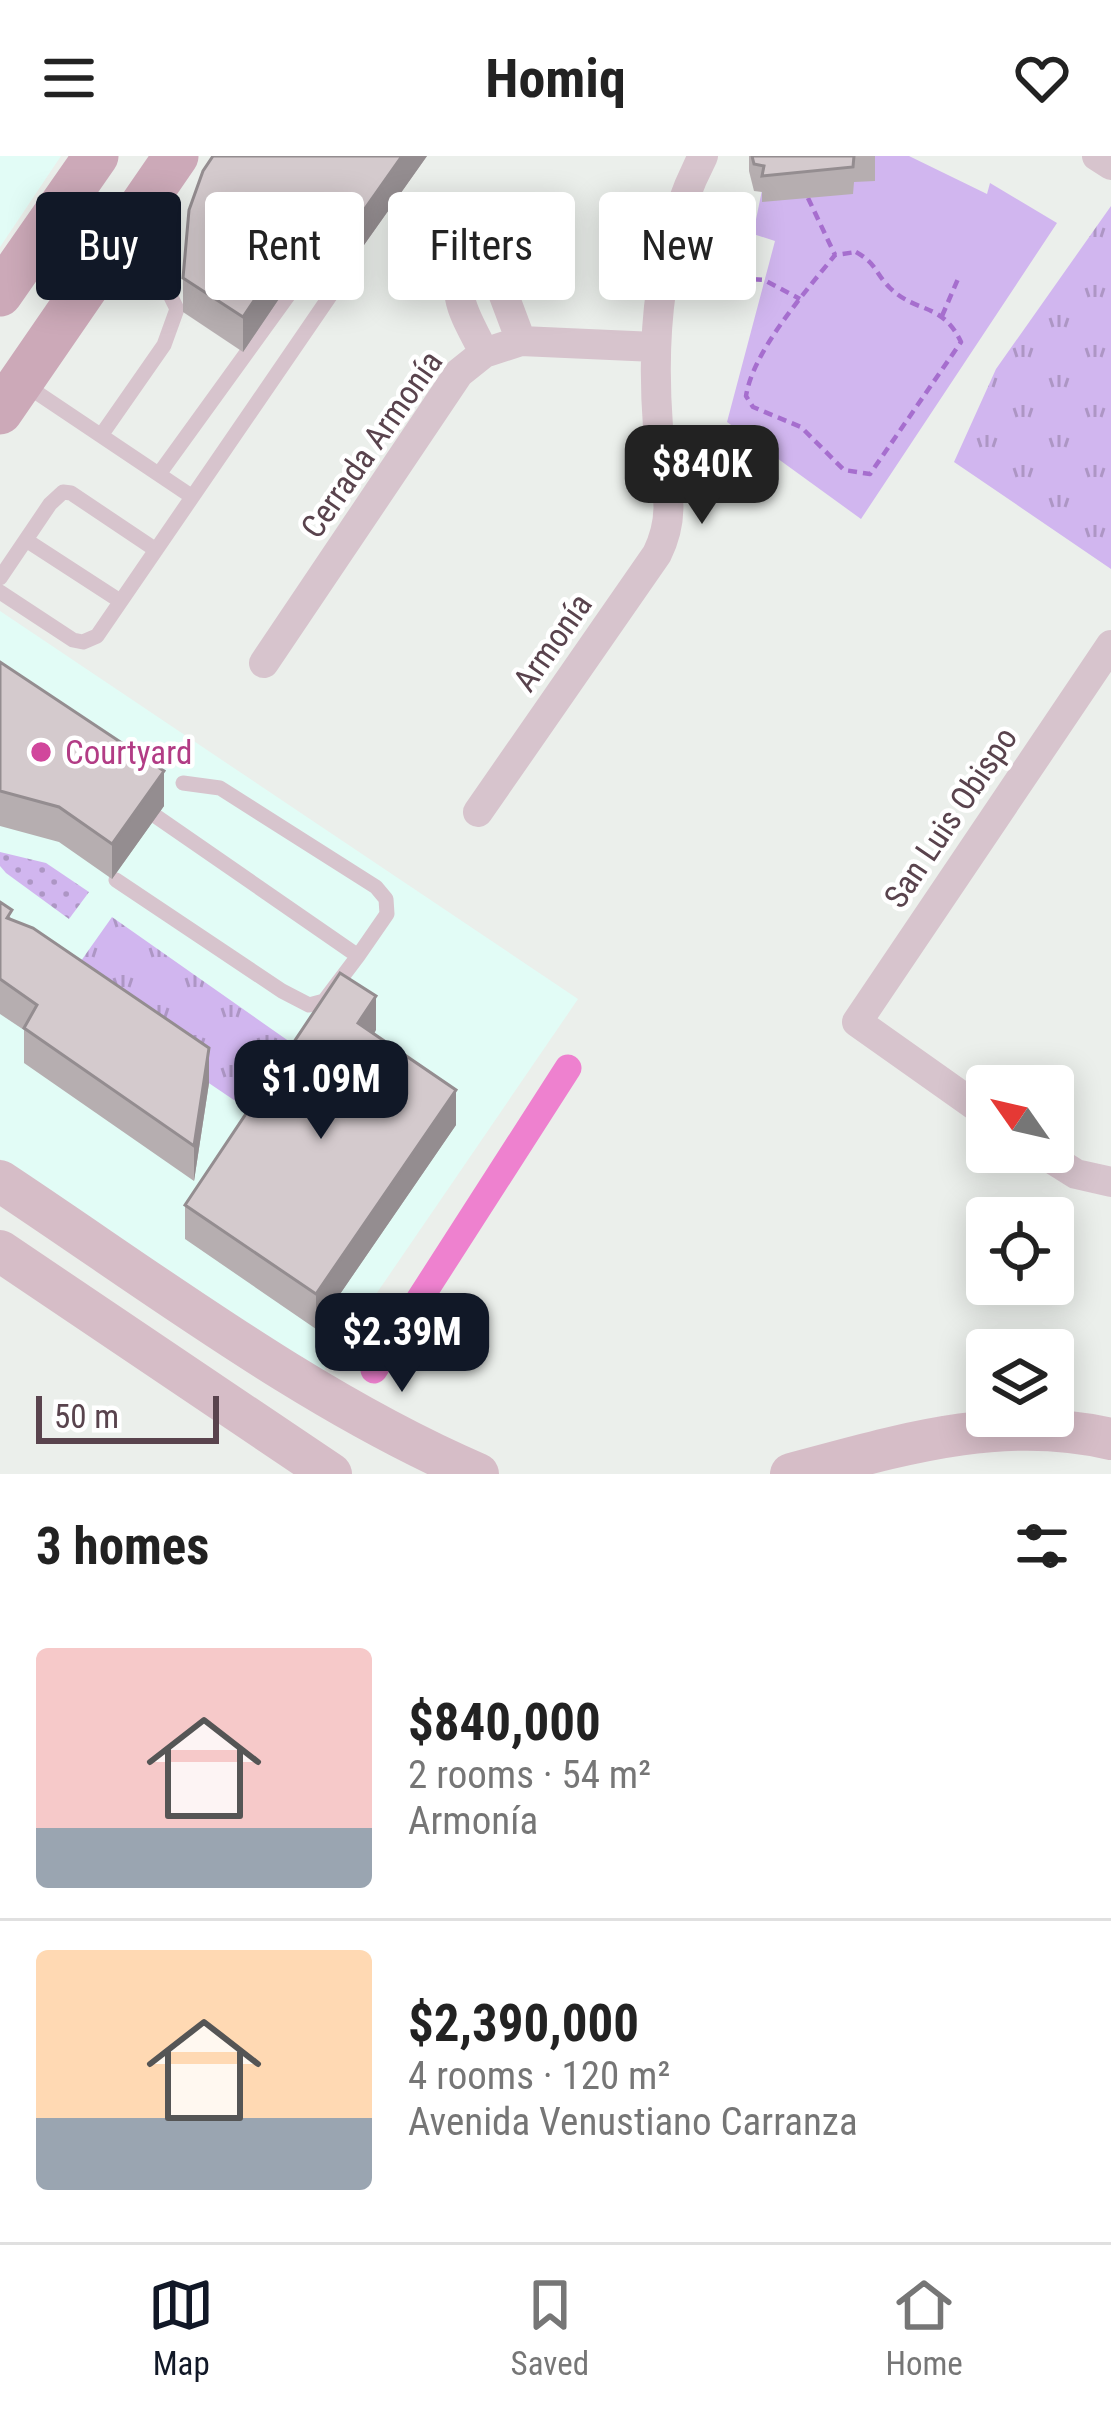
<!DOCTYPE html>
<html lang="en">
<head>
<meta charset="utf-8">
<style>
	:root { --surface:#fff; --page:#f6f6f6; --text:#222; --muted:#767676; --line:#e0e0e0; --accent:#111827 }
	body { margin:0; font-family:"Roboto Condensed",sans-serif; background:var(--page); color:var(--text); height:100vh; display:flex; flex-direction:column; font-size:45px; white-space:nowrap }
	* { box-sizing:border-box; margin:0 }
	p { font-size:39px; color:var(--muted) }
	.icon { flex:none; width:66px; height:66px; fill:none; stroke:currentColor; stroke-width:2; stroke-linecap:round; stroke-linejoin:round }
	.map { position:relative; height:1318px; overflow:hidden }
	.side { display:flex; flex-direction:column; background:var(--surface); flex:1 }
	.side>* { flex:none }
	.guide { position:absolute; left:36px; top:36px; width:1041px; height:108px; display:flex; gap:24px }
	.needle { width:78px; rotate:304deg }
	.fabs { position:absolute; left:966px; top:909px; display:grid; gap:24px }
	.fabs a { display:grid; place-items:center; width:108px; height:108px; border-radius:12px; background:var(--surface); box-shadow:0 6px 30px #0003; font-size:60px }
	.scale { position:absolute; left:36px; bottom:30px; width:183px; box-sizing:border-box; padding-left:12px; border:6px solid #59434d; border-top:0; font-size:33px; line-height:42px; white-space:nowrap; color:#59434d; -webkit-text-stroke:9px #fff; paint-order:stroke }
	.price { position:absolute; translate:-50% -102px; padding:0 27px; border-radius:24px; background:var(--accent); color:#fff; font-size:39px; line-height:78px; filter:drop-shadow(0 3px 6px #0008) }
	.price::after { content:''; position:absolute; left:50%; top:72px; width:36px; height:27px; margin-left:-18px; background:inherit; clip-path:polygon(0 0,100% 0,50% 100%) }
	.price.current { background:#222; color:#fff }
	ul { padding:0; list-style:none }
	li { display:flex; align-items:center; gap:36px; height:300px; padding:0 36px }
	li+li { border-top:3px solid var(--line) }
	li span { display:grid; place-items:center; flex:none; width:336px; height:240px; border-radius:12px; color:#555 }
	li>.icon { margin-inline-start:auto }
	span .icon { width:144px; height:144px; fill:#fffc; stroke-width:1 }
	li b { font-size:51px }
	h2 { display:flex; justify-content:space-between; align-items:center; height:144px; padding:0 36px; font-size:51px }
	.chip { padding:0 42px; border-radius:12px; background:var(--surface); box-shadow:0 6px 30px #0003; font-size:42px; line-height:108px }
	.chip.current { background:var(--accent); color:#fff }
	header { display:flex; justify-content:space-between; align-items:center; height:156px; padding:0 36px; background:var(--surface); font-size:54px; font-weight:700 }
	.tab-bar { display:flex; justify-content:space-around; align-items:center; height:168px; border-top:3px solid var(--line); background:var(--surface); font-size:33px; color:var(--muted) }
	.tab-bar a { display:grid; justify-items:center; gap:6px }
	.tab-bar .current { color:var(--accent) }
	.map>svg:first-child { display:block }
	.commercial { fill:#e2fcf6 }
	.grass { fill:url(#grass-dots) }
	.park { fill:url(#park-tufts) }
	.garden { fill:#d1b6ef }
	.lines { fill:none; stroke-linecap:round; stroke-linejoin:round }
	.canal { stroke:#ee81cf; stroke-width:27 }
	.path { stroke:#a66ece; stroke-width:4.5; stroke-dasharray:9 6; stroke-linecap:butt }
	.service { stroke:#d7c4cd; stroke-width:15 }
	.minor { stroke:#d7c4cd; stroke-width:30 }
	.secondary { stroke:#d6bdc7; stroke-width:42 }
	.primary { stroke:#cca9b8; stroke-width:45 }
	.wall { fill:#b6aeb0 }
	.shaded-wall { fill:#948d90 }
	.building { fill:#d4cacd; stroke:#948d90; stroke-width:3 }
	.hotel-dot { fill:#d1479c; stroke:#fff; stroke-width:4.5 }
	.labels { text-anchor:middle; stroke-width:9; stroke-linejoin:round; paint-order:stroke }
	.street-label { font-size:33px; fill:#59434d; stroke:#fff }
	.hotel-label { font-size:33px; fill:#b23c85; stroke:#fff; text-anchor:start }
</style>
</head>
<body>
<header><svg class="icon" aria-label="menu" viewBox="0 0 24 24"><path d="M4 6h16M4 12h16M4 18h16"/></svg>Homiq<svg class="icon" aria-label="heart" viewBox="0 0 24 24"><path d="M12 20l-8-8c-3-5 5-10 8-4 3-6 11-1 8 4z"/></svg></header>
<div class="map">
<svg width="1111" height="1318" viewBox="0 0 1111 1318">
	<defs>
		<pattern id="grass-dots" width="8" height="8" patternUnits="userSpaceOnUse" patternTransform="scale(3)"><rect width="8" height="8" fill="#d1b6ef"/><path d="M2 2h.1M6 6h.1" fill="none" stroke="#ad96c4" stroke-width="1.8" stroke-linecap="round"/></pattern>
		<pattern id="park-tufts" width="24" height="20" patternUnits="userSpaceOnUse" patternTransform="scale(3)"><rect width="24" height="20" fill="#d1b6ef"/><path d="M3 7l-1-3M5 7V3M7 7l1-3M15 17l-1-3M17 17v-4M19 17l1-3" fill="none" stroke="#ad96c4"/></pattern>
	</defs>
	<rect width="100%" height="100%" fill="#ebefeb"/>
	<path class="commercial" d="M 0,0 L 61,0 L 0,91 Z
		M 0,455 L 578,843 L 318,1223 L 0,1003 Z"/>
	<path class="grass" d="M 0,696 L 46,707 L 89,736 L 69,763 L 6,717 L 0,710 Z"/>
	<path class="park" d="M 1111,50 L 1111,413 L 954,306 L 996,213 Z
		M 112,761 L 310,900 L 265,965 L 64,829 Z"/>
	<path class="garden" d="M 769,0 L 909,0 L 987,38 L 990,27 L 1057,67 L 861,363 L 727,266 L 775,85 L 753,78 Z"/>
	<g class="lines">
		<path class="canal" d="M 374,1214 L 568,912"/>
		<path class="path" d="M 808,42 L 835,99
			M 856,96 C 877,108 875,117 890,132 C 917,158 942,146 961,186 L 870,318 L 844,314 L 801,271 L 753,251 L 746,240 C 753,195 806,135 835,99 Z
			M 738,122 L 764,124 L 800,143
			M 942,160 L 958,123"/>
		<path class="service" d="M 24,228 L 191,340
			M 102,278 L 164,189 L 177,153 L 170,139 L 113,97
			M 26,384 L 120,445
			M 0,422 L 50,348 L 63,336 L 71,337 L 156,394
			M 0,436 L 73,484 L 83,486 L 97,480 L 330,140 L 331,132 L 316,118 L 300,123 L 159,318
			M 183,627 L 220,632 L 376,731 L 386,743 L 387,758 L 358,800
			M 116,724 L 282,835 L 309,849 L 324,845 L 358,800 L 157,661"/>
		<path class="minor" d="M 1097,0 L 1111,9
			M 484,197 C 471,168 443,132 472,109 L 487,110 L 497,121 L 521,185
			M 264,507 L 459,217 L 484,197 L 521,185 L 655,191
			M 478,656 L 657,398 C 680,351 662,320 658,271 C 651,177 659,85 703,0
			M 987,958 L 857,866 L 1111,489
			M 1041,996 L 1076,1018 L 1111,1026"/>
		<path class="secondary" d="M 0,1025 C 151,1125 312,1247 478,1318
			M 0,1095 L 331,1318
			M 791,1318 C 896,1290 1001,1257 1111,1283"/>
		<path class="primary" d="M 0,138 L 96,0
			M 0,256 L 176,0"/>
	</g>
	<path class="wall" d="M 427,0 L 347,113 L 304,88 L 291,105 L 291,125 L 243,196 L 183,156 L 183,122 L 189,54 Z
		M 749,0 L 875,0 L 875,25 L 854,26 L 853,38 L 762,46 L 762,36 L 754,35 L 749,15 Z
		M 0,506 L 164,650 L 112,723 L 59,686 L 0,670 Z
		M 0,746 L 12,764 L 209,927 L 194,1025 L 24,907 L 24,874 L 0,858 Z
		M 376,874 L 374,878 L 456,969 L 316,1173 L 185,1083 L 185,1049 Z"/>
	<path class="shaded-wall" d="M 402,0 L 427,0 L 347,113 L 347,78 Z
		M 304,53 L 304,88 L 291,105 L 291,125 L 243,196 L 243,161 L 280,85 Z
		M 164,615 L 164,650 L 112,723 L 112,688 Z
		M 376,840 L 376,874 L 358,902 L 358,867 Z
		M 209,892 L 209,927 L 194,1025 L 194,990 Z
		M 456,934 L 456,969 L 316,1173 L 316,1138 Z"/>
	<path class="building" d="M 213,0 L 402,0 L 347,78 L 304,53 L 280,85 L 291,90 L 243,161 L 183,122 L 189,54 L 203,15 Z
		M 752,0 L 854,0 L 853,11 L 762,20 L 764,10 L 754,8 Z
		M 0,506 L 164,615 L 112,688 L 59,651 L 0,635 Z
		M 0,746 L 12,754 L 7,762 L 33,772 L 209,892 L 194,990 L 24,872 L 37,849 L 0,823 Z
		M 340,817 L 376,840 L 358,867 L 456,934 L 316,1138 L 185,1049 Z"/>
	<circle class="hotel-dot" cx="41" cy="596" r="12"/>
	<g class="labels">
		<g class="street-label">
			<text transform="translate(371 288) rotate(-55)" y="12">Cerrada Armonía</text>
			<text transform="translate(552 486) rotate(-55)" y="12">Armonía</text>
			<text transform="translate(950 661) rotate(-56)" y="12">San Luis Obispo</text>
		</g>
		<g class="hotel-label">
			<text x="65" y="608">Courtyard</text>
		</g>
	</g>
</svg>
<div class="fabs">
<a><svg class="needle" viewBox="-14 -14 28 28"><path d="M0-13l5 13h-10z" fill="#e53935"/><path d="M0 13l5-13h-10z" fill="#767676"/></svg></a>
<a><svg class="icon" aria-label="locate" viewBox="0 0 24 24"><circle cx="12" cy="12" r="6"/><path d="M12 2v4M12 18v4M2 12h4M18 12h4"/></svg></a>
<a><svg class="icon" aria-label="layers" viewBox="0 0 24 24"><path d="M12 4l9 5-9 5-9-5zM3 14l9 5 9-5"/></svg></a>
</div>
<div class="scale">50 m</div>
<b class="price current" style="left:702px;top:371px">$840K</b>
<b class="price" style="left:321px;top:986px">$1.09M</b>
<b class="price" style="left:402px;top:1239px">$2.39M</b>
<div class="guide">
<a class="chip current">Buy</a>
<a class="chip">Rent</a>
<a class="chip">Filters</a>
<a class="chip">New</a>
</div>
</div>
<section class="side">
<h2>3 homes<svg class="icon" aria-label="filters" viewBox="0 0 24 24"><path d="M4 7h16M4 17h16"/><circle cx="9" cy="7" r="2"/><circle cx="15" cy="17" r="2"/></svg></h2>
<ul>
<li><span style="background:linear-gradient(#f6c9c9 75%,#9aa5b1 0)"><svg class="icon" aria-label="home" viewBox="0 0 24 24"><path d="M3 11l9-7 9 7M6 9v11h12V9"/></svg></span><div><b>$840,000</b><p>2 rooms · 54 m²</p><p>Armonía</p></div></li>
<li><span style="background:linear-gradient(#ffd9b3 70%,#9aa5b1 0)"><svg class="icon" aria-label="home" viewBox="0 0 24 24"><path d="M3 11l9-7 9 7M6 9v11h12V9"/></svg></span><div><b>$2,390,000</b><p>4 rooms · 120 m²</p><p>Avenida Venustiano Carranza</p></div></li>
</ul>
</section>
<nav class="tab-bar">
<a class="current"><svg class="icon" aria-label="map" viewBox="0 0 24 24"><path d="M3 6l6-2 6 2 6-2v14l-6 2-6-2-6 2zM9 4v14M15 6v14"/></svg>Map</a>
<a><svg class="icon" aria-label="saved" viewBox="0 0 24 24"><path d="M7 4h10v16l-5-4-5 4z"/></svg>Saved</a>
<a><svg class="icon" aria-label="home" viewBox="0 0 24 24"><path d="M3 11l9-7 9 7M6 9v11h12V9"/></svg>Home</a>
</nav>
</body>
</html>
